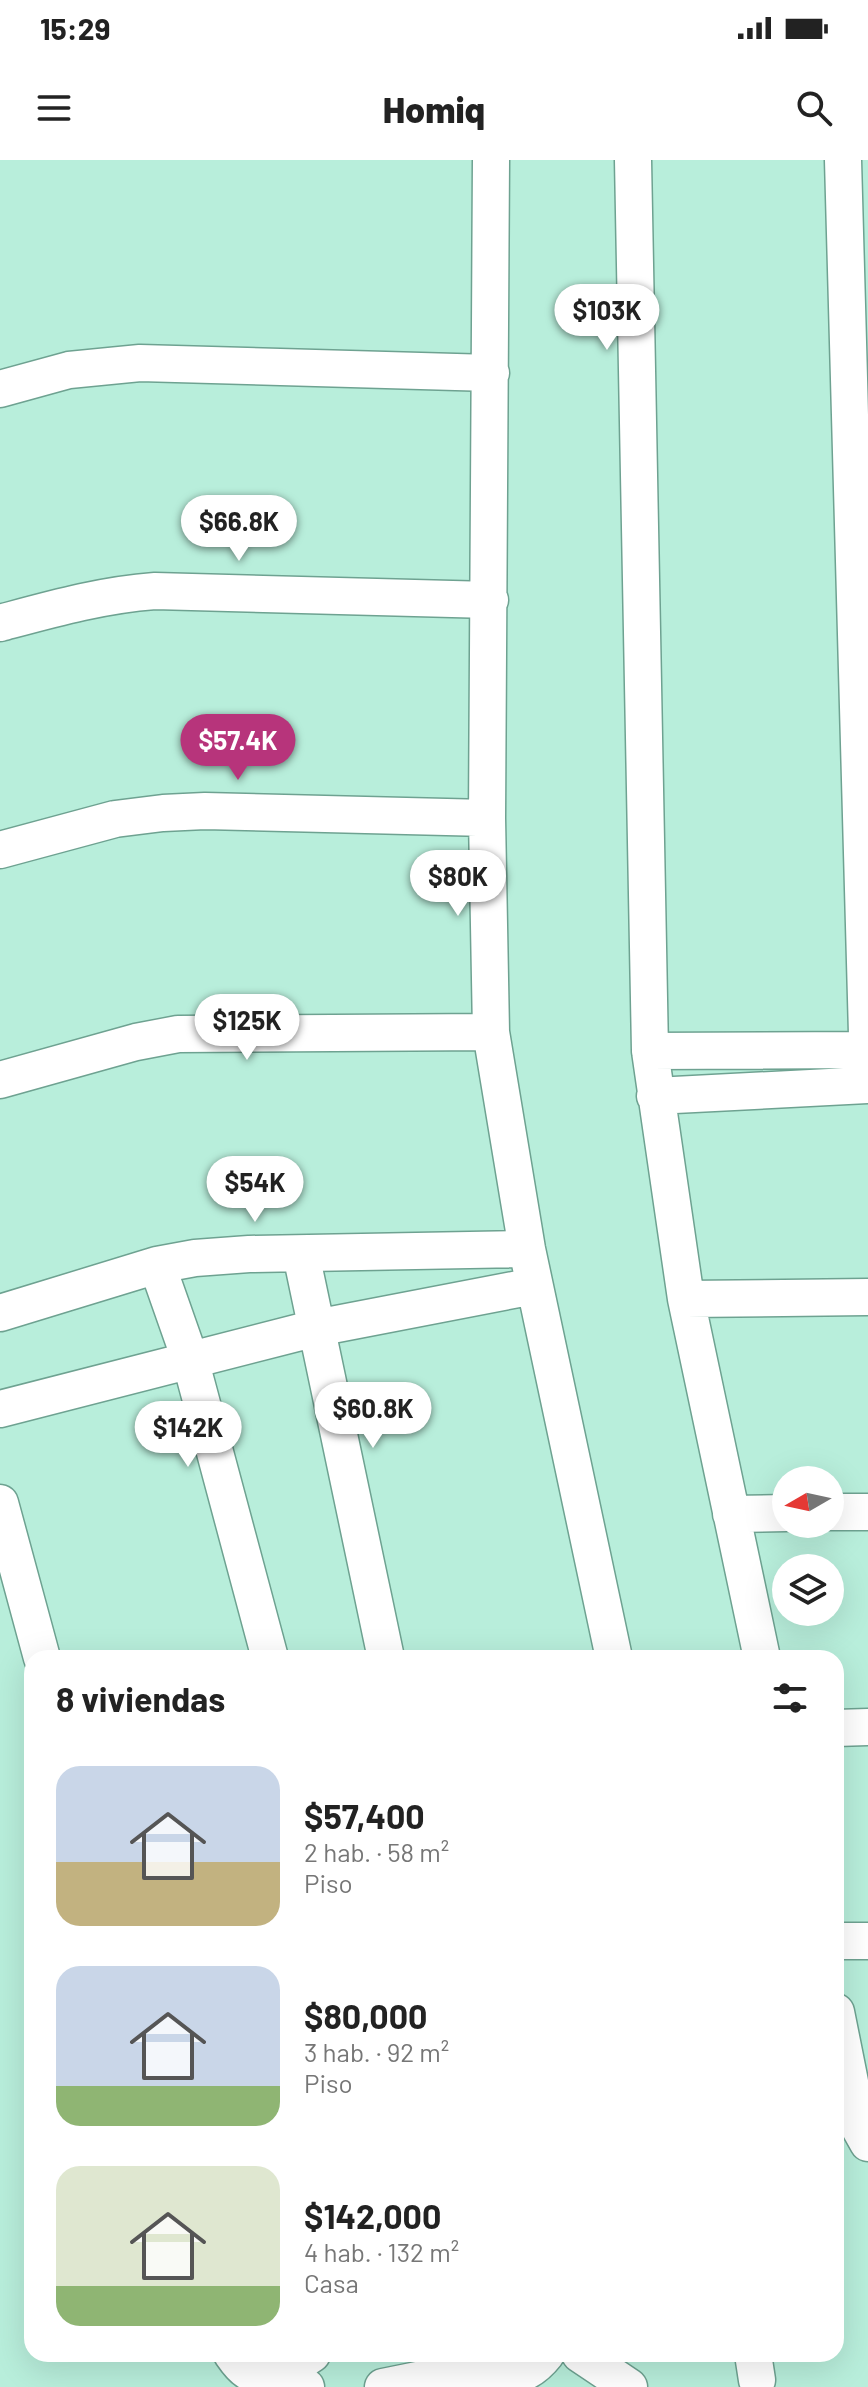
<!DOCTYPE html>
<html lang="es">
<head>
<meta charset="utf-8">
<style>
	:root { --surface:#fff; --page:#f6f6f6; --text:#222; --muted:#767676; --accent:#b7347b }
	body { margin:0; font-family:Barlow,sans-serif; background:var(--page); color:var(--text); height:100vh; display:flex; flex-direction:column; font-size:30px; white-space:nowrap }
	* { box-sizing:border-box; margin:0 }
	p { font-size:26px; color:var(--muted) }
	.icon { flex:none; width:44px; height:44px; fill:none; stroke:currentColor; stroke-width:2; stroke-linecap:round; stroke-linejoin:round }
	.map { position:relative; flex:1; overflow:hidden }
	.panel { position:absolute; left:24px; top:1490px; width:820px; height:712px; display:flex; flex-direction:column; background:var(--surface); border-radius:24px; box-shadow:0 8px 32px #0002 }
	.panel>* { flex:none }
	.needle { width:52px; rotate:261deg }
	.controls { position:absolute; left:772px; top:1306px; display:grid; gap:16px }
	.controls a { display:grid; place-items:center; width:72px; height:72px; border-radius:50%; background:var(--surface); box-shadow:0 8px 32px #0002; font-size:40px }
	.price { position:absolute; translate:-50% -68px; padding:0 18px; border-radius:28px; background:#fff; color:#222; font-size:26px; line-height:52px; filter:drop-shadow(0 2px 4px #0008) }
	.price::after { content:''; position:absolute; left:50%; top:48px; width:24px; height:18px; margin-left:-12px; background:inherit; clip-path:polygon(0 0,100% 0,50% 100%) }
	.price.on { background:var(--accent); color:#fff }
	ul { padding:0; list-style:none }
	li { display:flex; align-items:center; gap:24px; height:200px; padding:0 32px }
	li span { display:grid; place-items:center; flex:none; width:224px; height:160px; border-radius:24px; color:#555 }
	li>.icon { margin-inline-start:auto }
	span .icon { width:96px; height:96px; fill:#fffc; stroke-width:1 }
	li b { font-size:34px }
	h2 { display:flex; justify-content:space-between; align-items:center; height:96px; padding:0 32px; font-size:34px }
	.status { display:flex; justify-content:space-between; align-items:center; height:56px; padding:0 40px; background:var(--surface); direction:ltr }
	.status svg { height:22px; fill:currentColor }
	header { display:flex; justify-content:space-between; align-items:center; height:104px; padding:0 32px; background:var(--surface); font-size:36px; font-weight:800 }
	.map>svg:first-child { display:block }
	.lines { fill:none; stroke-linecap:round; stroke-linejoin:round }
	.minor-casing { stroke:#6ea291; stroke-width:39 }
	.minor { stroke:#fff; stroke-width:36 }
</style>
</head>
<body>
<div class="status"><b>15:29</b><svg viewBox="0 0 49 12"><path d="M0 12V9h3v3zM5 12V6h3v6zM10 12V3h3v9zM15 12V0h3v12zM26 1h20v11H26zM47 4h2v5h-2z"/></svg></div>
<header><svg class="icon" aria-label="menu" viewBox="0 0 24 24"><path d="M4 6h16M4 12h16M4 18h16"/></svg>Homiq<svg class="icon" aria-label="search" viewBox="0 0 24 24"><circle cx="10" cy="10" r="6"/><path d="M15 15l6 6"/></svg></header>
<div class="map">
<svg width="868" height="2227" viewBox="0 0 868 2227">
	<rect width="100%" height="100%" fill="#b8eedb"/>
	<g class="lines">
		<g class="minor-casing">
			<path id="minor" d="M 491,0 L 487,658 L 491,872 L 527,1089 L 614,1498
				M 633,0 L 650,891 L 686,1139 L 762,1498
				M 843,0 L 868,911
				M 0,229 L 69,210 L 140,203 L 491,213
				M 0,463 C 52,449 101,435 155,431 L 490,440
				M 0,690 L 115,659 L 163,653 L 205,651 L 487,658
				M 650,891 L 868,890
				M 0,920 L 136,882 L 178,874 L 491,872
				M 655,936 L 868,925
				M 301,1094 L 386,1498
				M 157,1105 L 190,1199 L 270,1498
				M 686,1139 L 868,1137
				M 0,1153 L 157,1105 L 195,1098 L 249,1094 L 527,1089
				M 0,1249 L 316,1168 L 534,1126
				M 0,1343 L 42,1498
				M 830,1352 L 868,1352
				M 731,1354 L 786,1353
				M 836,1568 L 868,1567
				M 836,1781 L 868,1781
				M 836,1852 L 859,1967 L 868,1983
				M 232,2194 C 253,2225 256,2208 282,2216 C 290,2219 297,2225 306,2227
				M 457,2194 C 484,2220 520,2227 546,2194
				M 580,2194 L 629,2227
				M 753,2194 L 757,2220
				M 280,2215 L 312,2194
				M 383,2227 L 472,2209"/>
		</g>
		<use href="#minor" class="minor"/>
	</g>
</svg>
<div class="controls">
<a><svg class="needle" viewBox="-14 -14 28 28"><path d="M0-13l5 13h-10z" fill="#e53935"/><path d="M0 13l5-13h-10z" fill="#767676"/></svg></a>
<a><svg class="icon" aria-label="layers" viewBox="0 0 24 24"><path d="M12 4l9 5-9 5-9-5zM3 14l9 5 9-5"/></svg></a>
</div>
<b class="price" style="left:607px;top:192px">$103K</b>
<b class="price" style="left:239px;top:403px">$66.8K</b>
<b class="price on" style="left:238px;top:622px">$57.4K</b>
<b class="price" style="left:458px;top:758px">$80K</b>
<b class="price" style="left:247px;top:902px">$125K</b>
<b class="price" style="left:255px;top:1064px">$54K</b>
<b class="price" style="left:373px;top:1290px">$60.8K</b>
<b class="price" style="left:188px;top:1309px">$142K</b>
<section class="panel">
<h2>8 viviendas<svg class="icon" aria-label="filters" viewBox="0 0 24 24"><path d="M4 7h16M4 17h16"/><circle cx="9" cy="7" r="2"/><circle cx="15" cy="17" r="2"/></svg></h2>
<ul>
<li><span style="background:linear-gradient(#c9d6e8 60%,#c2b280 0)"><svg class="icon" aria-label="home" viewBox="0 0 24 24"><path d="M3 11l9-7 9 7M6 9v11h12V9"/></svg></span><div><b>$57,400</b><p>2 hab. · 58 m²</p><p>Piso</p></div></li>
<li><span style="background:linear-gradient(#c9d6e8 75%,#8fb573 0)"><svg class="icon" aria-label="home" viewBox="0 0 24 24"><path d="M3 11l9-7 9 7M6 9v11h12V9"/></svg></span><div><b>$80,000</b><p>3 hab. · 92 m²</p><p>Piso</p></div></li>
<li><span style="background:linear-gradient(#dfe7d0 75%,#8fb573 0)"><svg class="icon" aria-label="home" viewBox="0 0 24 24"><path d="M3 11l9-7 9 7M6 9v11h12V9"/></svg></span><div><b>$142,000</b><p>4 hab. · 132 m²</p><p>Casa</p></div></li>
</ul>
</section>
</div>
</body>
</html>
